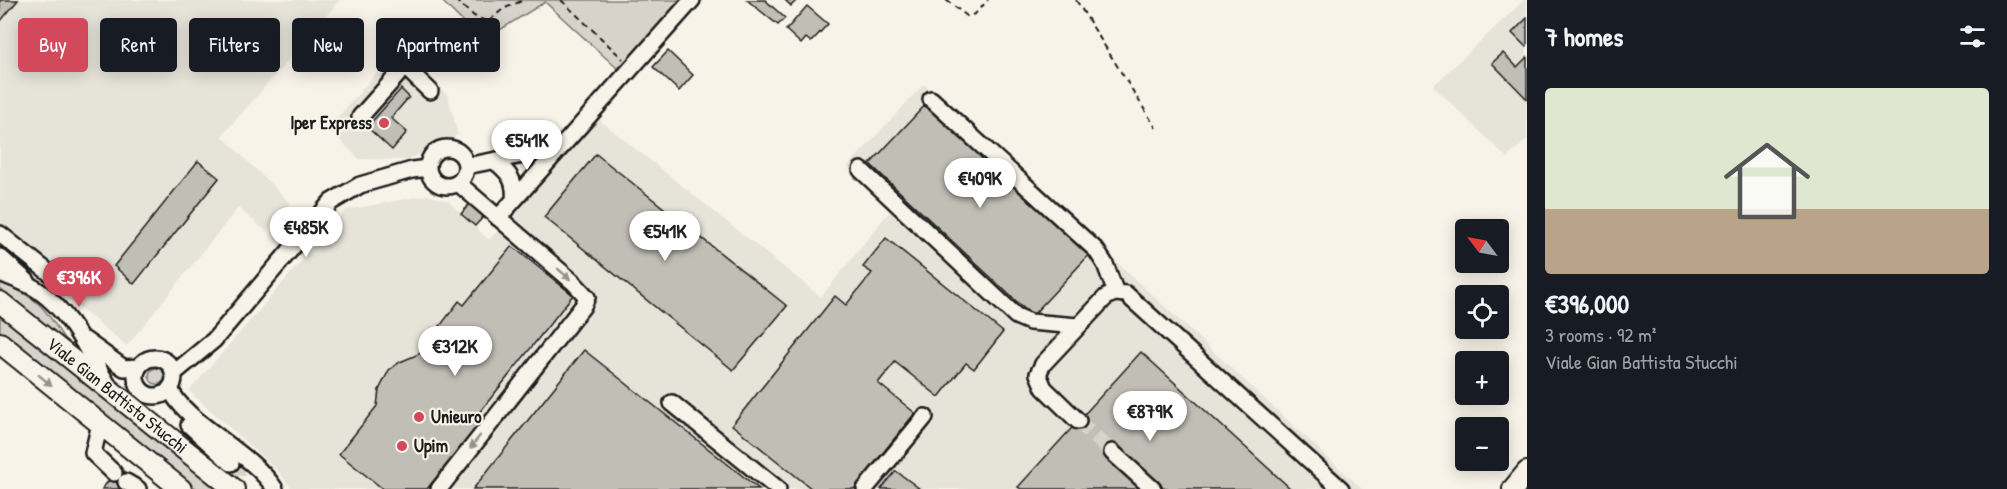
<!DOCTYPE html>
<html lang="en">
<head>
<meta charset="utf-8">
<style>
	:root { --surface:#171b24; --page:#20242c; --text:#f1f3f6; --muted:#9ea1a6; --accent:#d1495b }
	body { margin:0; font-family:"Patrick Hand",sans-serif; background:var(--page); color:var(--text); height:100vh; display:flex; flex-direction:column; font-size:22px; white-space:nowrap }
	* { box-sizing:border-box; margin:0 }
	p { font-size:20px; color:var(--muted) }
	.icon { flex:none; width:33px; height:33px; fill:none; stroke:currentColor; stroke-width:2; stroke-linecap:round; stroke-linejoin:round }
	.map { position:relative; flex:1; overflow:hidden }
	.sheet { display:flex; flex-direction:column; background:var(--surface); width:480px }
	.sheet>* { flex:none }
	.hud { position:absolute; left:18px; top:18px; width:570px; height:54px; display:flex; gap:12px }
	.needle { width:39px; rotate:302deg }
	.controls { position:absolute; left:1455px; top:219px; display:grid; gap:12px }
	.controls a { display:grid; place-items:center; width:54px; height:54px; border-radius:6px; background:var(--surface); box-shadow:0 3px 15px #0003; font-size:30px }
	.price { position:absolute; translate:-50% -51px; padding:0 14px; border-radius:21px; background:#fff; color:#222; font-size:20px; line-height:39px; filter:drop-shadow(0 2px 3px #0008) }
	.price::after { content:''; position:absolute; left:50%; top:36px; width:18px; height:14px; margin-left:-9px; background:inherit; clip-path:polygon(0 0,100% 0,50% 100%) }
	.price.selected { background:var(--accent); color:#fff }
	ul { padding:0; list-style:none }
	li { display:grid; align-content:center; gap:12px; height:318px; padding:0 18px }
	li span { display:grid; place-items:center; height:186px; border-radius:6px; color:#555 }
	li>.icon { margin-inline-start:auto }
	span .icon { width:108px; height:108px; fill:#fffc; stroke-width:1 }
	li b { font-size:26px }
	h2 { display:flex; justify-content:space-between; align-items:center; height:72px; padding:0 18px; font-size:26px }
	.pill { padding:0 21px; border-radius:6px; background:var(--surface); box-shadow:0 3px 15px #0003; font-size:21px; line-height:54px }
	.pill.selected { background:var(--accent); color:#fff }
	main { display:flex; flex:1; min-height:0 }
	.map>svg:first-child { display:block }
	.built { fill:#e6e3d9 }
	.green { fill:#d7d3cb; stroke:#7a7874; stroke-width:1.5 }
	.building { fill:#c0beb5; stroke:#1c1c1c; stroke-width:1.5 }
	.lines { fill:none; stroke-linecap:round; stroke-linejoin:round }
	.minor-tunnel { stroke:#d6d3c9; stroke-width:15; stroke-dasharray:15 8; stroke-linecap:butt }
	.minor-casing { stroke:#1c1c1c; stroke-width:20 }
	.major-casing { stroke:#1c1c1c; stroke-width:24 }
	.path { stroke:#1c1c1c; stroke-width:2; stroke-dasharray:6 4.5; stroke-linecap:butt }
	.minor { stroke:#f7f3e8; stroke-width:15 }
	.major { stroke:#f7f3e8; stroke-width:20 }
	.oneway { fill:#94928c }
	.poi-dot { fill:#d1495b; stroke:#f7f3e8; stroke-width:2 }
	.labels { text-anchor:middle; stroke-width:4.5; stroke-linejoin:round; paint-order:stroke }
	.poi-label { font-size:18px; font-weight:bold; fill:#1c1c1c; stroke:#f7f3e8; text-anchor:start }
	.street-label { font-size:18px; fill:#1c1c1c; stroke:#f7f3e8 }
</style>
</head>
<body>
<main>
<div class="map">
<svg width="1527" height="489" viewBox="0 0 1527 489">
	<rect width="100%" height="100%" fill="#f7f3e8"/>
	<filter id="ink" filterUnits="userSpaceOnUse"><feTurbulence type="fractalNoise" baseFrequency=".0167" numOctaves="2"/><feDisplacementMap in="SourceGraphic" scale="12" xChannelSelector="R" yChannelSelector="G"/><feConvolveMatrix kernelMatrix="1 2 1 2 8 2 1 2 1" color-interpolation-filters="sRGB"/></filter>
	<g filter="url(#ink)">
		<path class="built" d="M 0,0 L 340,0 L 222,136 L 290,203 L 266,231 L 238,208 L 127,346 L 0,244 Z
			M 1524,0 L 1527,0 L 1527,139 L 1507,158 L 1433,86 Z
			M 422,22 L 439,41 L 421,68 L 448,96 L 458,135 L 407,160 L 359,159 L 328,128 Z
			M 924,84 L 1362,489 L 292,489 L 278,471 L 189,391 L 346,210 L 427,195 L 448,201 L 489,240 L 597,118 L 821,297 L 890,211 L 847,167 Z"/>
		<path class="green" d="M 441,0 L 683,0 L 618,69 L 545,2 L 482,41 Z
			M 0,281 C 39,299 44,306 66,342 L 0,289 Z
			M 0,312 L 219,489 L 197,489 L 0,332 Z
			M149 376a8 8 0 1 1 16 0a8 8 0 1 1-16 0Z"/>
		<path class="building" d="M 0,0 L 18,0 L 0,22 Z
			M 747,0 L 765,0 L 785,18 L 778,25 Z
			M 785,0 L 797,0 L 791,6 Z
			M 807,6 L 828,24 L 811,42 L 806,38 L 801,44 L 786,30 Z
			M 1527,18 L 1527,46 L 1526,47 L 1512,33 Z
			M 668,51 L 693,75 L 679,91 L 653,67 Z
			M 1503,53 L 1517,67 L 1527,57 L 1527,99 L 1492,63 Z
			M 401,89 L 409,97 L 391,118 L 407,132 L 392,150 L 367,127 Z
			M 928,102 L 1090,254 L 1032,316 L 870,164 Z
			M 596,154 L 787,306 L 733,370 L 544,217 Z
			M 198,161 L 219,178 L 134,284 L 114,266 Z
			M 471,202 L 485,215 L 475,226 L 461,214 Z
			M 886,238 L 1003,332 L 974,369 L 966,363 L 939,397 L 895,362 L 878,383 L 915,413 L 854,489 L 812,489 L 732,425 L 835,296 L 846,305 L 872,273 L 863,267 Z
			M 512,246 L 573,295 L 479,413 L 484,418 L 427,489 L 383,489 L 339,454 L 377,406 L 379,390 L 389,370 L 400,362 L 419,354 L 459,301 L 464,305 Z
			M 584,350 L 759,489 L 473,489 Z
			M 1141,352 L 1291,489 L 1165,489 L 1117,445 L 1106,458 L 1140,489 L 1021,489 L 1018,487 Z
			M 119,467 L 130,476 L 126,489 L 102,489 Z
			M 896,471 L 920,489 L 881,489 Z"/>
		<g class="lines">
			<path class="minor-tunnel" d="M 1078,421 L 1112,452
				M 231,463 L 238,475 L 238,489"/>
			<g class="minor-casing">
				<path id="minor" d="M 405,67 L 430,91
					M 931,99 L 1096,250 L 1105,264 L 1116,293
					M 360,117 L 427,42
					M428 167a19 19 0 1 1 38 0a19 19 0 1 1-38 0Z
					M 494,161 C 509,172 516,181 514,200
					M 466,166 L 559,148
					M 861,170 L 1016,316 L 1030,322 L 1078,326
					M 498,218 L 692,0
					M 0,234 L 61,282
					M 0,257 L 27,281
					M 0,273 C 13,279 28,283 39,291 C 71,313 88,352 108,385
					M 85,340 L 124,368 L 138,367
					M136 377a19 19 0 1 1 38 0a19 19 0 1 1-38 0Z
					M 173,374 L 214,340 L 331,202 L 360,185 L 412,170 L 428,168
					M 170,388 C 182,421 252,452 275,489
					M 672,403 L 778,489
					M 1078,421 L 1044,388 L 1038,374 L 1043,364 L 1106,297 L 1115,293 L 1126,294 L 1341,489
					M 100,424 L 93,453 L 114,473
					M 189,425 L 231,463
					M 1112,452 L 1153,489
					M 126,482 L 138,489
					M 439,489 L 583,306 L 587,297 L 573,282 L 458,183
					M 865,489 L 925,417"/>
			</g>
			<g class="major-casing">
				<g id="major">
					<path id="s1" d="M 0,302 L 234,489"/>
					<path d="M 0,343 L 181,489"/>
					<path d="M 1513,489 L 1527,472"/>
				</g>
			</g>
			<path class="path" d="M 455,0 L 474,16 L 488,22 L 503,9 L 524,0
				M 561,0 L 623,59
				M 946,0 L 967,16 L 975,14 L 988,0
				M 1076,0 L 1156,128"/>
			<use href="#minor" class="minor"/>
			<use href="#major" class="major"/>
		</g>
		<defs><path id="oneway-solid" d="M-6-.8H1V-3.2L6.5 0L1 3.2V.8H-6Z" transform="scale(1.5)"/></defs>
		<g class="oneway">
			<use href="#oneway-solid" transform="translate(564 274) rotate(41)"/>
			<use href="#oneway-solid" transform="translate(45 380) rotate(39)"/>
			<use href="#oneway-solid" transform="translate(475 442) rotate(128)"/>
		</g>
	</g>
	<g class="poi-dot">
		<circle cx="384" cy="123" r="6"/>
		<circle cx="419" cy="417" r="6"/>
		<circle cx="402" cy="446" r="6"/>
	</g>
	<g class="labels">
		<g class="poi-label">
			<text x="372" y="129" text-anchor="end">Iper Express</text>
			<text x="431" y="423">Unieuro</text>
			<text x="414" y="452">Upim</text>
		</g>
		<g class="street-label">
			<text dy="6" stroke="none"><textPath href="#s1" startOffset="150">Viale Gian Battista Stucchi</textPath></text>
		</g>
	</g>
</svg>
<div class="controls">
<a><svg class="needle" viewBox="-14 -14 28 28"><path d="M0-13l5 13h-10z" fill="#e53935"/><path d="M0 13l5-13h-10z" fill="#9ea1a6"/></svg></a>
<a><svg class="icon" aria-label="locate" viewBox="0 0 24 24"><circle cx="12" cy="12" r="6"/><path d="M12 2v4M12 18v4M2 12h4M18 12h4"/></svg></a>
<a>+</a>
<a>−</a>
</div>
<b class="price" style="left:527px;top:171px">€541K</b>
<b class="price" style="left:980px;top:209px">€409K</b>
<b class="price" style="left:306px;top:258px">€485K</b>
<b class="price" style="left:665px;top:262px">€541K</b>
<b class="price selected" style="left:79px;top:308px">€396K</b>
<b class="price" style="left:455px;top:377px">€312K</b>
<b class="price" style="left:1150px;top:442px">€879K</b>
<div class="hud">
<a class="pill selected">Buy</a>
<a class="pill">Rent</a>
<a class="pill">Filters</a>
<a class="pill">New</a>
<a class="pill">Apartment</a>
</div>
</div>
<section class="sheet">
<h2>7 homes<svg class="icon" aria-label="filters" viewBox="0 0 24 24"><path d="M4 7h16M4 17h16"/><circle cx="9" cy="7" r="2"/><circle cx="15" cy="17" r="2"/></svg></h2>
<ul>
<li><span style="background:linear-gradient(#dfe7d0 65%,#b9a48a 0)"><svg class="icon" aria-label="home" viewBox="0 0 24 24"><path d="M3 11l9-7 9 7M6 9v11h12V9"/></svg></span><div><b>€396,000</b><p>3 rooms · 92 m²</p><p>Viale Gian Battista Stucchi</p></div></li>
</ul>
</section>
</main>
</body>
</html>
